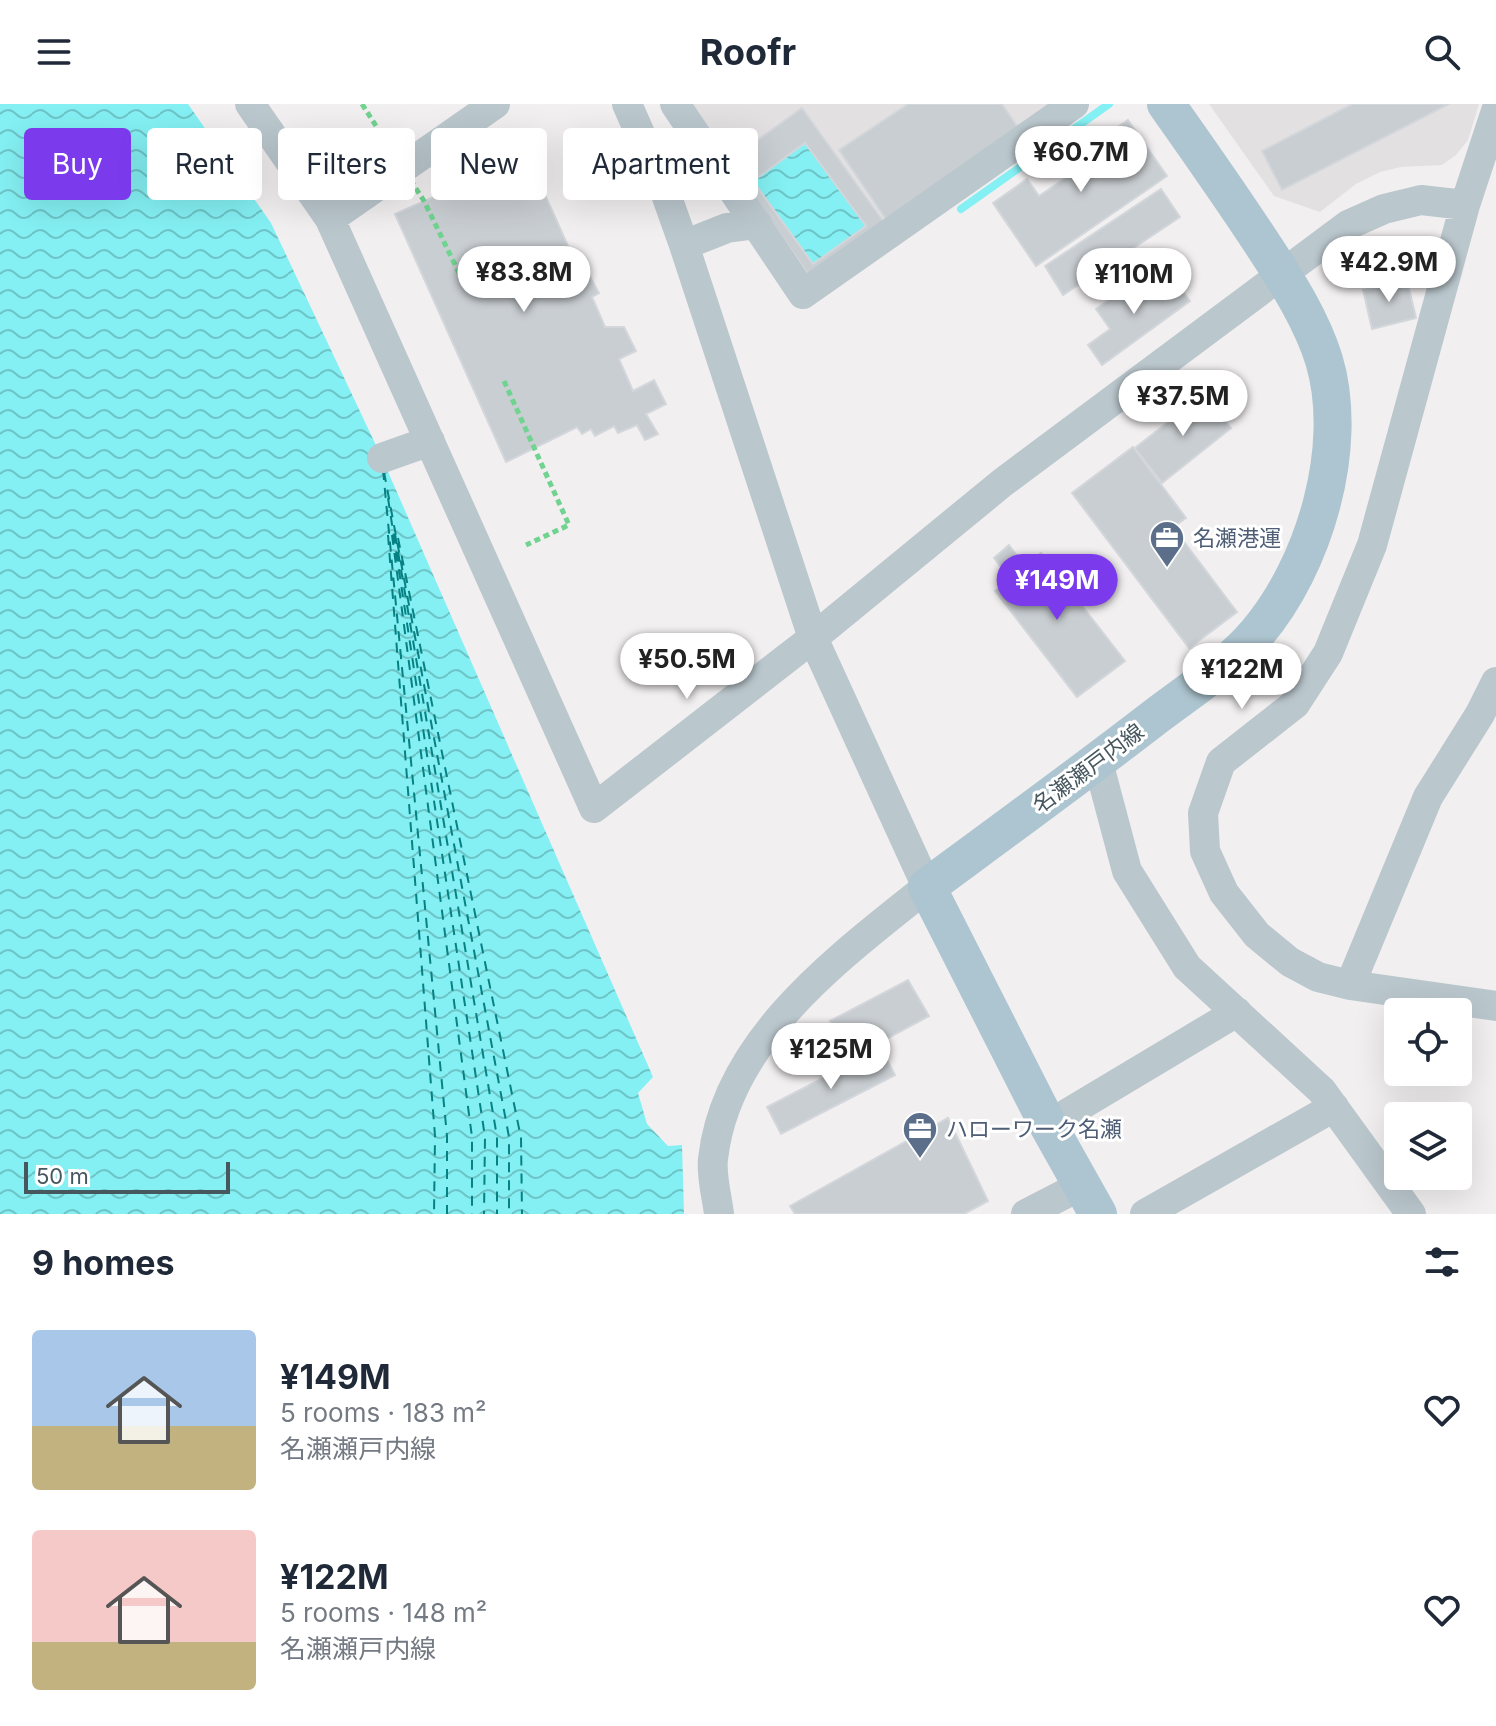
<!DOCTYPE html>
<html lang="en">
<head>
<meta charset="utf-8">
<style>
	:root { --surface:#fff; --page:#f6f6f7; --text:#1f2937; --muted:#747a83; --accent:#7c3aed }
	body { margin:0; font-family:Inter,"Noto Sans JP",sans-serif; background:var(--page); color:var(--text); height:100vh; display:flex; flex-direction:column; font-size:30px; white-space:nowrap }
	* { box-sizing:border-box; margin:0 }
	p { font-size:26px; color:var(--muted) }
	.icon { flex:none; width:44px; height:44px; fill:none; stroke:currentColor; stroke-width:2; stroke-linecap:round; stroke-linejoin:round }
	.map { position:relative; height:1110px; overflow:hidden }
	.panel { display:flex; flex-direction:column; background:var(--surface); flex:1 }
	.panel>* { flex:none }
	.guide { position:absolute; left:24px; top:24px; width:800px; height:72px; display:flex; gap:16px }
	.buttons { position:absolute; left:1384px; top:894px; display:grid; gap:16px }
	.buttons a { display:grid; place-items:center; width:88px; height:88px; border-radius:8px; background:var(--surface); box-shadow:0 8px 32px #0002; font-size:40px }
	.scale { position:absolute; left:24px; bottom:20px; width:206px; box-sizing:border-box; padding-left:8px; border:4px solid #46575e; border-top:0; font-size:22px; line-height:28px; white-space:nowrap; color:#46575e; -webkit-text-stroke:6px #fff; paint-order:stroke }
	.price { position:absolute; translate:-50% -68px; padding:0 18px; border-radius:28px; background:#fff; color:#222; font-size:26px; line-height:52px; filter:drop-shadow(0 2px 4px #0008) }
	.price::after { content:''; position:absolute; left:50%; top:48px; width:24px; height:18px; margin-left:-12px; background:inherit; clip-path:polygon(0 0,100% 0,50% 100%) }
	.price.current { background:var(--accent); color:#fff }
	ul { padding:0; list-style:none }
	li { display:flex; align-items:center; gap:24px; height:200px; padding:0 32px }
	li span { display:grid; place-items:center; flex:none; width:224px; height:160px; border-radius:8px; color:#555 }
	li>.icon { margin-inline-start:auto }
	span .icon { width:96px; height:96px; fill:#fffc; stroke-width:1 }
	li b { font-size:34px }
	h2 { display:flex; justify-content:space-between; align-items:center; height:96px; padding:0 32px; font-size:34px }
	.tag { padding:0 28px; border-radius:8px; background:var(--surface); box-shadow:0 8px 32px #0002; font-size:28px; line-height:72px }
	.tag.current { background:var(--accent); color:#fff }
	header { display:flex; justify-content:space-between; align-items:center; height:104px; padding:0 32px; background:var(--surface); font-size:36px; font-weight:700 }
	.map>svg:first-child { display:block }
	.education { fill:#e3e0e2 }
	.water { fill:url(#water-waves) }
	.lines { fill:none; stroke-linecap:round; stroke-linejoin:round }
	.stream { stroke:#84f0f3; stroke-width:8 }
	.ferry { stroke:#068184; stroke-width:2; stroke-dasharray:10 8; stroke-linecap:butt }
	.building { fill:#c9ced2; stroke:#d3d7db; stroke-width:2; fill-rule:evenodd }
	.path { stroke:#70d390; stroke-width:5; stroke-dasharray:6 4; stroke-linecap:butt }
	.minor { stroke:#bac7cd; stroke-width:30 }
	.major { stroke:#adc5d0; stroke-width:38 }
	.path-bridge { stroke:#70d390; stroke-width:5; stroke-dasharray:6 4; stroke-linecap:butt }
	.labels { text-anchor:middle; stroke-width:6; stroke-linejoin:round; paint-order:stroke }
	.service-label { font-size:22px; fill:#4e5e75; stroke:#fff; text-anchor:start }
	.street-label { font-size:22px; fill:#46575e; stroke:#fff }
</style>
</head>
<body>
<header><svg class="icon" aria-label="menu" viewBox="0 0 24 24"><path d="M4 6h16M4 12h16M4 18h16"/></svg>Roofr<svg class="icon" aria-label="search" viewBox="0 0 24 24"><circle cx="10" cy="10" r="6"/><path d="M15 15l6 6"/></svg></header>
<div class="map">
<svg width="1496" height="1110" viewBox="0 0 1496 1110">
	<defs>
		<pattern id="water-waves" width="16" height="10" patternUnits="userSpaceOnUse" patternTransform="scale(2)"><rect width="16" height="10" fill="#84f0f3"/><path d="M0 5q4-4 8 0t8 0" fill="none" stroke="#6ec5c8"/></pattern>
	</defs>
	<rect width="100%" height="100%" fill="#f2eff0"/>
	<path class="education" d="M 687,0 L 1064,0 L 810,177 Z
		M 1209,0 L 1479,0 L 1468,36 L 1456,51 L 1442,61 L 1401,63 L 1380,68 L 1356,80 L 1320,108 L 1274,92 Z"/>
	<path class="water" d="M 0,0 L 188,0 L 271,119 L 382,354 L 653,973 L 638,989 L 647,1020 L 668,1042 L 682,1041 L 684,1110 L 0,1110 Z
		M 805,39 L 866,122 L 813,160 L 753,77 Z"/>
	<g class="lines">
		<path class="stream" d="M 961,105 L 1109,0"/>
		<path class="ferry" d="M 383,366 L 447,1032 L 447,1110
			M 384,368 L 509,1033 L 509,1110
			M 388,394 L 485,1033 L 484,1110
			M 395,430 L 497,1033 L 497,1110
			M 388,431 L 435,1032 L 434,1110
			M 392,431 L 472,1033 L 472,1110
			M 398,434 L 521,1034 L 522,1110"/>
	</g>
	<path class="building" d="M 908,0 L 1002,0 L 1021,28 L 887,117 L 839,46 Z
		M 1352,0 L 1449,0 L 1282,86 L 1262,47 Z
		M 802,4 L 886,121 L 811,174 L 728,57 ZM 805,39 L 866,122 L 813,160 L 753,77 Z
		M 1128,16 L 1167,72 L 1036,162 L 993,99 L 1027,75 L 1039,92 L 1080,64 L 1073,54 Z
		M 516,57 L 523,68 L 533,64 L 578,164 L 584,162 L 599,189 L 592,193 L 605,223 L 624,223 L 636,247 L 619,255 L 633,287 L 654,276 L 666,300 L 646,310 L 658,330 L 645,336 L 637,321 L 618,329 L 614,322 L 595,332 L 591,325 L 582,330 L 577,323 L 506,358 L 395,110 L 483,71 L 485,74 Z
		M 1161,85 L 1180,113 L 1063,191 L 1045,162 Z
		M 1144,171 L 1159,193 L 1177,180 L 1190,197 L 1102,261 L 1088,241 L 1110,225 L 1096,205 Z
		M 1407,176 L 1416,214 L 1372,225 L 1363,186 Z
		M 1204,290 L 1231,324 L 1162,379 L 1135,344 Z
		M 1133,343 L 1186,414 L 1173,423 L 1237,508 L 1189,544 L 1072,389 Z
		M 1009,441 L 1025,462 L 1041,449 L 1125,557 L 1077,593 L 995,487 L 1010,475 L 994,454 Z
		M 908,876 L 929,912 L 851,954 L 830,917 Z
		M 881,944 L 895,971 L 781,1030 L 767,1003 Z
		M 948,1014 L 988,1097 L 964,1110 L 795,1110 L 790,1102 Z"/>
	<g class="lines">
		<path class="path" d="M 504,277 L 569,421 L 526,441"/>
		<path class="minor" d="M 250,0 L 330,115 L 594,704 L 813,534 L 1002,379 L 1348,121 L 1384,105 L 1421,96 L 1465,101
			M 627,0 L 663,82 L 684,141 L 813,534 L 927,783 C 840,853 726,935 713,1055 C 711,1072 717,1093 719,1110
			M 675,0 L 803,190 L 1074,0
			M 1496,7 L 1465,101 L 1372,441 L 1328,549 L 1295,600 L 1221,658 L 1203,709 L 1205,747 L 1224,789 L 1257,831 L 1290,858 L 1318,873 L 1350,881 L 1496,902
			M 330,115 L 495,0
			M 684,141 L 727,124 L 757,120
			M 382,354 L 430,337
			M 1098,658 L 1127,767 L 1187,863 L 1322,987 L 1411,1110
			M 1350,881 L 1428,693 L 1480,610 L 1496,578
			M 1048,1021 L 1237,908
			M 1026,1110 L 1082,1081
			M 1145,1110 L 1334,1003"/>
		<path class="major" d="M 1098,1110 L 1048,1021 L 927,783 C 1003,727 1080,671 1155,613 C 1189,587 1229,562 1257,529 C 1314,462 1350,343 1324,256 C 1312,217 1288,179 1265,144 C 1233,95 1200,48 1166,0"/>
		<path class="path-bridge" d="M 362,0 L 424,97 L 461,173"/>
	</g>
	<defs>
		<g id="office-pin" transform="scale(1.8)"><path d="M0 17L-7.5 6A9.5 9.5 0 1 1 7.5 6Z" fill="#5c6f8a" stroke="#fff"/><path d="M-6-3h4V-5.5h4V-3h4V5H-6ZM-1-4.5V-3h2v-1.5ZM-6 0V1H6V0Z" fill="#fff"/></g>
	</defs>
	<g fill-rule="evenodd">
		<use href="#office-pin" x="1167" y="434"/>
		<use href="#office-pin" x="920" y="1025"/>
	</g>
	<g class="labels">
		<g class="service-label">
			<text x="1193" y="442">名瀬港運</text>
			<text x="946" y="1033">ハローワーク名瀬</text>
		</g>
		<g class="street-label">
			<text transform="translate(1088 664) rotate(-37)" y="8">名瀬瀬戸内線</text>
		</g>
	</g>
</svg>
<div class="buttons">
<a><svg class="icon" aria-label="locate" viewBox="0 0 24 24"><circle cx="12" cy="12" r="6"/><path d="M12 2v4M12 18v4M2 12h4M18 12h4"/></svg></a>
<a><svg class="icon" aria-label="layers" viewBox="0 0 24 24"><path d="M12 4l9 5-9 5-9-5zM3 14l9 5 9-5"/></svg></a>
</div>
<div class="scale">50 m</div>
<b class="price" style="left:1081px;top:90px">¥60.7M</b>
<b class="price" style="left:1389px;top:200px">¥42.9M</b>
<b class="price" style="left:524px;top:210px">¥83.8M</b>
<b class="price" style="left:1134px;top:212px">¥110M</b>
<b class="price" style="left:1183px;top:334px">¥37.5M</b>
<b class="price current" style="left:1057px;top:518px">¥149M</b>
<b class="price" style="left:687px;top:597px">¥50.5M</b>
<b class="price" style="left:1242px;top:607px">¥122M</b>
<b class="price" style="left:831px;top:987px">¥125M</b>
<div class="guide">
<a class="tag current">Buy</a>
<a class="tag">Rent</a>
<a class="tag">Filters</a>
<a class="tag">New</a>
<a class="tag">Apartment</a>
</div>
</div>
<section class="panel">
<h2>9 homes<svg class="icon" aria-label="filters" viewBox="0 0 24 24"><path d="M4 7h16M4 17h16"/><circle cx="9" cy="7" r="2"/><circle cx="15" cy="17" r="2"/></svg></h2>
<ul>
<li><span style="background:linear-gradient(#a9c7e8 60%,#c2b280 0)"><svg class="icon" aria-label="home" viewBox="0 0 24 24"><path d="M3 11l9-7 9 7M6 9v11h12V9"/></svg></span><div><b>¥149M</b><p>5 rooms · 183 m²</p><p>名瀬瀬戸内線</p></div><svg class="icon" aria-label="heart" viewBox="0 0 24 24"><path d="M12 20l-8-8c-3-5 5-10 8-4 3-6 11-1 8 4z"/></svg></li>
<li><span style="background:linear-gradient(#f6c9c9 70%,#c2b280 0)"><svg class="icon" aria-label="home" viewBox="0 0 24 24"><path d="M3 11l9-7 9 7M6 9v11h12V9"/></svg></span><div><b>¥122M</b><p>5 rooms · 148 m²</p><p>名瀬瀬戸内線</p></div><svg class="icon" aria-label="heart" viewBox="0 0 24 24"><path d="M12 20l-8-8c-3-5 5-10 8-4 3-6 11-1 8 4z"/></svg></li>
</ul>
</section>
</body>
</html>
